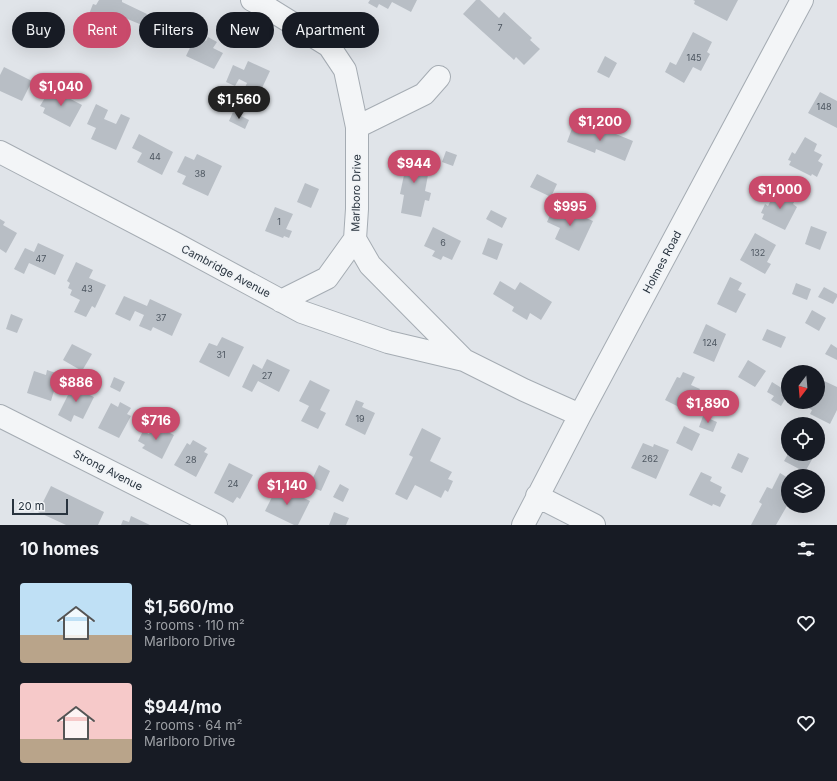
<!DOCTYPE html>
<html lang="en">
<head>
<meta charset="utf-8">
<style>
	:root { --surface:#171b24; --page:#20242c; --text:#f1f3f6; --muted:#9ea1a6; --accent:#c94a6b }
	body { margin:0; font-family:Inter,sans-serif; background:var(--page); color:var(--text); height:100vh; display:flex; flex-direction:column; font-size:15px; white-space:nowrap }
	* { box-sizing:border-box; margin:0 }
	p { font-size:13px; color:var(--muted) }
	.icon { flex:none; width:22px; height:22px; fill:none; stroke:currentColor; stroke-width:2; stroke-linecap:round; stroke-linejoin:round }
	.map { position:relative; height:525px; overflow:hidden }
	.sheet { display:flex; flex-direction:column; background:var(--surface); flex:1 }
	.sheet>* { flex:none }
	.guide { position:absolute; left:12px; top:12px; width:400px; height:36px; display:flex; gap:8px }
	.needle { width:26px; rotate:196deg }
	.tools { position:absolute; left:781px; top:365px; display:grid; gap:8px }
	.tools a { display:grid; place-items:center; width:44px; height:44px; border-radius:50%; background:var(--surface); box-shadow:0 4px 16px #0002; font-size:20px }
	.scale { position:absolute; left:12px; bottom:10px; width:56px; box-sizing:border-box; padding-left:4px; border:2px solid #29343f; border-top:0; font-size:11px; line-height:14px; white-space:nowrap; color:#29343f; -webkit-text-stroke:3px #f0f3f6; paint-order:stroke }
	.price { position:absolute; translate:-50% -34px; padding:0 9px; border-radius:14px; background:var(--accent); color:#fff; font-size:13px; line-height:26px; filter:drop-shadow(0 1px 2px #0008) }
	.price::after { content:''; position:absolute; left:50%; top:24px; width:12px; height:9px; margin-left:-6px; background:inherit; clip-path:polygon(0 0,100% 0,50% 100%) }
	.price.active { background:#222; color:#fff }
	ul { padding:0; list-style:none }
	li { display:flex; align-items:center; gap:12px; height:100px; padding:0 20px }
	li span { display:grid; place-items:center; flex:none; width:112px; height:80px; border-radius:4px; color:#555 }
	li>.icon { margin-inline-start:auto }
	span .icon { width:48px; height:48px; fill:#fffc; stroke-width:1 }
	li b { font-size:17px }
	h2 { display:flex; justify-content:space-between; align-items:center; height:48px; padding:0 20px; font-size:17px }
	.tag { padding:0 14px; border-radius:18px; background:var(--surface); box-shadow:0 4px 16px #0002; font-size:14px; line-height:36px }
	.tag.active { background:var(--accent); color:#fff }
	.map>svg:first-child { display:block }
	.building { fill:#b8bec5 }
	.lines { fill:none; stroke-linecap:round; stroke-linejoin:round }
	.minor-casing { stroke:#a5acb3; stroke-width:24 }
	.minor { stroke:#f3f5f7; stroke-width:22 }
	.labels { text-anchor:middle; stroke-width:3; stroke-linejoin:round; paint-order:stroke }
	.number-label { font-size:9px; fill:#4d5660 }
	.street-label { font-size:11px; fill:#29343f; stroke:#f0f3f6 }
</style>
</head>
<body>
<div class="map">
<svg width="837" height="525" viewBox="0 0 837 525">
	<rect width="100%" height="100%" fill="#e0e4e9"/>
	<path class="building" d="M 99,0 L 122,0 L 122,2 L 147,14 L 142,25 L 125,18 L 123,23 L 105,14 L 100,25 L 87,19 L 93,4 L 96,5 Z
		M 370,0 L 417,0 L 411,12 L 392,2 L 388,9 L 379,4 L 377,8 L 368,3 Z
		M 476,0 L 480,0 L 499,18 L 504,12 L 532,38 L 530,40 L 540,49 L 524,65 L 516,57 L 514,60 L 463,14 Z
		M 693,0 L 738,0 L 727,21 L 694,4 L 695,1 Z
		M 693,32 L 712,42 L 707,52 L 710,54 L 701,71 L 693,67 L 684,83 L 665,72 L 670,62 L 676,65 Z
		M 196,35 L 206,41 L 208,37 L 217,42 L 213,48 L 223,53 L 214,69 L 186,56 Z
		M 605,56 L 617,63 L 609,78 L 597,72 Z
		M 248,61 L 270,71 L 255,103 L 241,96 L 247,83 L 239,79 L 235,86 L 226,82 L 233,65 L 244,70 Z
		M 4,67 L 32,81 L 22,101 L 0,91 L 0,75 Z
		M 56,85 L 61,88 L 59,93 L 82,105 L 70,127 L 43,113 L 45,108 L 40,106 L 46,96 L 49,98 Z
		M 820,92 L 837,101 L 837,128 L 808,113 Z
		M 96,104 L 108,110 L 104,119 L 116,124 L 121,114 L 130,118 L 116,150 L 91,139 L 96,128 L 87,124 Z
		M 233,112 L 249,120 L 245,129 L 229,121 Z
		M 574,123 L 604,135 L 606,130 L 633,141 L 625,161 L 596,149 L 595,153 L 567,142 Z
		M 139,134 L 173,152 L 162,175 L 137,162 L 142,153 L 132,148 Z
		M 805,137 L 817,144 L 814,151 L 822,155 L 818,161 L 823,164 L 817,177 L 812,174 L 811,176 L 789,165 L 791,161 L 788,160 L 792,152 L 795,154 Z
		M 446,151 L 457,155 L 453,166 L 442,162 Z
		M 197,154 L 222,166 L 208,196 L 182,184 L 186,176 L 177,172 L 185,156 L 194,160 Z
		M 406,154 L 431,159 L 425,191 L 431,193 L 429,201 L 425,200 L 421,217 L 401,213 L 404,195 L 400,194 L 404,175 L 396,174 L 398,164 L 404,165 Z
		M 537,174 L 557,184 L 551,197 L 530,187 Z
		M 305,183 L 319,189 L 311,208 L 297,202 Z
		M 779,191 L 796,198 L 793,204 L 797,207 L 785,230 L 762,219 L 764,214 L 761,213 L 765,204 L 768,206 L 774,194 L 777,195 Z
		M 555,204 L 593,221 L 579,251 L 555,239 L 560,228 L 547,222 Z
		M 275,207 L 293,214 L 286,229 L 292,231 L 289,238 L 284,236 L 283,238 L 265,231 Z
		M 491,210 L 507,218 L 502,228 L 486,219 Z
		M 0,219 L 5,222 L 3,225 L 17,233 L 6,253 L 0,249 Z
		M 811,226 L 827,232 L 820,250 L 805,244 Z
		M 433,227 L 461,241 L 452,260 L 443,256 L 441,260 L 432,256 L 435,251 L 424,246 Z
		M 755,233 L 776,245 L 767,262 L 771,264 L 765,274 L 740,260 Z
		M 488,238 L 503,244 L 497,260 L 482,254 Z
		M 38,243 L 64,255 L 55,275 L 29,263 L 24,274 L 14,269 L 25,248 L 34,252 Z
		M 76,262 L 93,270 L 89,278 L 106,285 L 95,308 L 92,306 L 86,317 L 74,312 L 80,300 L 70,295 L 72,290 L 68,288 L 70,283 L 67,281 Z
		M 730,277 L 742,283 L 738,290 L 746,294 L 736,313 L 717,304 Z
		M 500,281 L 515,290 L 520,282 L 552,302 L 541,320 L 530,313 L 527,320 L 512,311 L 514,307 L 493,294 Z
		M 796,283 L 811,289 L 807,300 L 792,294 Z
		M 824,287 L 837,294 L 837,297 L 833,304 L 818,297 Z
		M 124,296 L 147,306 L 150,299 L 182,314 L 172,336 L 153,327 L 151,331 L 139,326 L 144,315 L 135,311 L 130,321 L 115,314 Z
		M 812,310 L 826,318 L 819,331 L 805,323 Z
		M 11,314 L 23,319 L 17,333 L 6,329 Z
		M 706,324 L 726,334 L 714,362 L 693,353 Z
		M 767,329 L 786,337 L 781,348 L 762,340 Z
		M 222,337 L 244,347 L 229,377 L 199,362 L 209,343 L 217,346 Z
		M 72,344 L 92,354 L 82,371 L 63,360 Z
		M 831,344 L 837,348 L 837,360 L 825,354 Z
		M 267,359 L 290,370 L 279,392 L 258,381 L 252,392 L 242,387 L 253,364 L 262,369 Z
		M 748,360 L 766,371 L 755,387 L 738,377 Z
		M 47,370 L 59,374 L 51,401 L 27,393 L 34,371 L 46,375 Z
		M 683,372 L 695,377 L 691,385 L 700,389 L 689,412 L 665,400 L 677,377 L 680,378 Z
		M 114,377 L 125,382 L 120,392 L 110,387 Z
		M 820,379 L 837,387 L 837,410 L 830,424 L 810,414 L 812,410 L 806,407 L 808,402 L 818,402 L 818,382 Z
		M 310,380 L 330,390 L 320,410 L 326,413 L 318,429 L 301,421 L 309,406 L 299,401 Z
		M 75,381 L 86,387 L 83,392 L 94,397 L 83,419 L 74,415 L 71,422 L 58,415 Z
		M 772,382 L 788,392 L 788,394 L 781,406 L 771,400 L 774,396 L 767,392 Z
		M 356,400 L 364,403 L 362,407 L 375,413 L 365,435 L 345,425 Z
		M 120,402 L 131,408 L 127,414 L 131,416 L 119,438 L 98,428 L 111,403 L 118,407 Z
		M 703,416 L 717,422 L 713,432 L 699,427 Z
		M 154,425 L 174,435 L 162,459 L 142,448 L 145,445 L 138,441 L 143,431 L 149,434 Z
		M 684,426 L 700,434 L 692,451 L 676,443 Z
		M 422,428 L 441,438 L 430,461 L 452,472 L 448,479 L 453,481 L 448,492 L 445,490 L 441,498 L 415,485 L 407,500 L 395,494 L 413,457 L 409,455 Z
		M 193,440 L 207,448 L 204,452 L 208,454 L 196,477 L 174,465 L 187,443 L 190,445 Z
		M 643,443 L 653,447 L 654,444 L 669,450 L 656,479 L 631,468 Z
		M 738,453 L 749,458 L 742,473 L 731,468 Z
		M 788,454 L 815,454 L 805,472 L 784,461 Z
		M 229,463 L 253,475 L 240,499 L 237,497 L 233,503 L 214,493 Z
		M 319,465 L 330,471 L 321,491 L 309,486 Z
		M 701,472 L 712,477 L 710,481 L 722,487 L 720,492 L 726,495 L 720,507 L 713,504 L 712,506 L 689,495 Z
		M 780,473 L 788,478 L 788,493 L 786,496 L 788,497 L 788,504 L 776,525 L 751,525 L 762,504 L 759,502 L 767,487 L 772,489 Z
		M 340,484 L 349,489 L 343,502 L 333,497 Z
		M 278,485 L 310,501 L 298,525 L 294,525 L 265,511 Z
		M 51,486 L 104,512 L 98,525 L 66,525 L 38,512 Z
		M 334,512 L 349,518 L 346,525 L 329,525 Z
		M 131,516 L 150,525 L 121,525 L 123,520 L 129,522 Z"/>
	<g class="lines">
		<g class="minor-casing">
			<path id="minor" d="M 252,0 L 271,10 L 329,46 L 345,70 L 357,127 L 357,209 L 355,239 L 370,265 L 464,360 L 524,390 L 580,415
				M 357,127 L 424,94 L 439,77
				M 0,152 L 176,244 L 302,312 L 388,342 L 464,360
				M 281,301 L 327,278 L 355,239
				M 0,416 L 216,525
				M 537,496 L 594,525
				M 523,525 L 580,415 L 802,0"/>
		</g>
		<use href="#minor" class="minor"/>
	</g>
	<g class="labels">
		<g class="number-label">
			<text x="500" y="31">7</text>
			<text x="694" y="61">145</text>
			<text x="824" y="110">148</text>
			<text x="155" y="160">44</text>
			<text x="200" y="177">38</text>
			<text x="279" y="225">1</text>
			<text x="443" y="246">6</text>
			<text x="758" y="256">132</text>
			<text x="41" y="262">47</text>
			<text x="87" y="292">43</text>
			<text x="161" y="321">37</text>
			<text x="710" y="346">124</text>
			<text x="221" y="358">31</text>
			<text x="267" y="379">27</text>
			<text x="360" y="422">19</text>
			<text x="650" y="462">262</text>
			<text x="191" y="463">28</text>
			<text x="233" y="487">24</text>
		</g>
		<g class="street-label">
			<text transform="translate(356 193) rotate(-89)" y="4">Marlboro Drive</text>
			<text transform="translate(662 262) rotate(-62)" y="4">Holmes Road</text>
			<text transform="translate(226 271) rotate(28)" y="4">Cambridge Avenue</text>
			<text transform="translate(108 470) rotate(27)" y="4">Strong Avenue</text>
		</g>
	</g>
</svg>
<div class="tools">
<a><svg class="needle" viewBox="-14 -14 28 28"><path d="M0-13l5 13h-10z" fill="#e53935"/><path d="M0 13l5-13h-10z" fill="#9ea1a6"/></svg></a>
<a><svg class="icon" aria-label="locate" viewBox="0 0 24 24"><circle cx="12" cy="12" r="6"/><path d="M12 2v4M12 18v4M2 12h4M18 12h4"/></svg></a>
<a><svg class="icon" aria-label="layers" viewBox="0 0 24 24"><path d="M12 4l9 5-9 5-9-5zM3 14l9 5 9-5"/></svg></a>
</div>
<div class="scale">20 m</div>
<b class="price" style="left:61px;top:107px">$1,040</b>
<b class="price active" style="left:239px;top:120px">$1,560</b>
<b class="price" style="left:600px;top:142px">$1,200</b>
<b class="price" style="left:414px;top:184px">$944</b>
<b class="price" style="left:780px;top:210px">$1,000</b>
<b class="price" style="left:570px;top:227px">$995</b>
<b class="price" style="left:76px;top:403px">$886</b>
<b class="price" style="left:708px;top:424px">$1,890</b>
<b class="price" style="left:156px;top:441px">$716</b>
<b class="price" style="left:287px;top:506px">$1,140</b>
<div class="guide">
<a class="tag">Buy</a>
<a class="tag active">Rent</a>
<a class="tag">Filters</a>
<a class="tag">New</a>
<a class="tag">Apartment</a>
</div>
</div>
<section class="sheet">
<h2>10 homes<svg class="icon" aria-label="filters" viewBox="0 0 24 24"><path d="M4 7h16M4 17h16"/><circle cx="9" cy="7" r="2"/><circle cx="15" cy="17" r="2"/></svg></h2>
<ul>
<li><span style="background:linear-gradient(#bfe0f5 65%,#b9a48a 0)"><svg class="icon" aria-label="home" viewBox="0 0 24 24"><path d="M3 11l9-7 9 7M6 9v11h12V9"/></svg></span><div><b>$1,560/mo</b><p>3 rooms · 110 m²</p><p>Marlboro Drive</p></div><svg class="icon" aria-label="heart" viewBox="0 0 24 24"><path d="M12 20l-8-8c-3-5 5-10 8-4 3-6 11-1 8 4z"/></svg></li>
<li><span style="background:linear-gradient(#f6c9c9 70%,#b9a48a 0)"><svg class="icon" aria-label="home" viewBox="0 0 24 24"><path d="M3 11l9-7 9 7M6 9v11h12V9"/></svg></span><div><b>$944/mo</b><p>2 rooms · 64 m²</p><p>Marlboro Drive</p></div><svg class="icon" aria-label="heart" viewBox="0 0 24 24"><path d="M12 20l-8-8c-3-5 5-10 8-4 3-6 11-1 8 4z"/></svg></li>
</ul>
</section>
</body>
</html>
